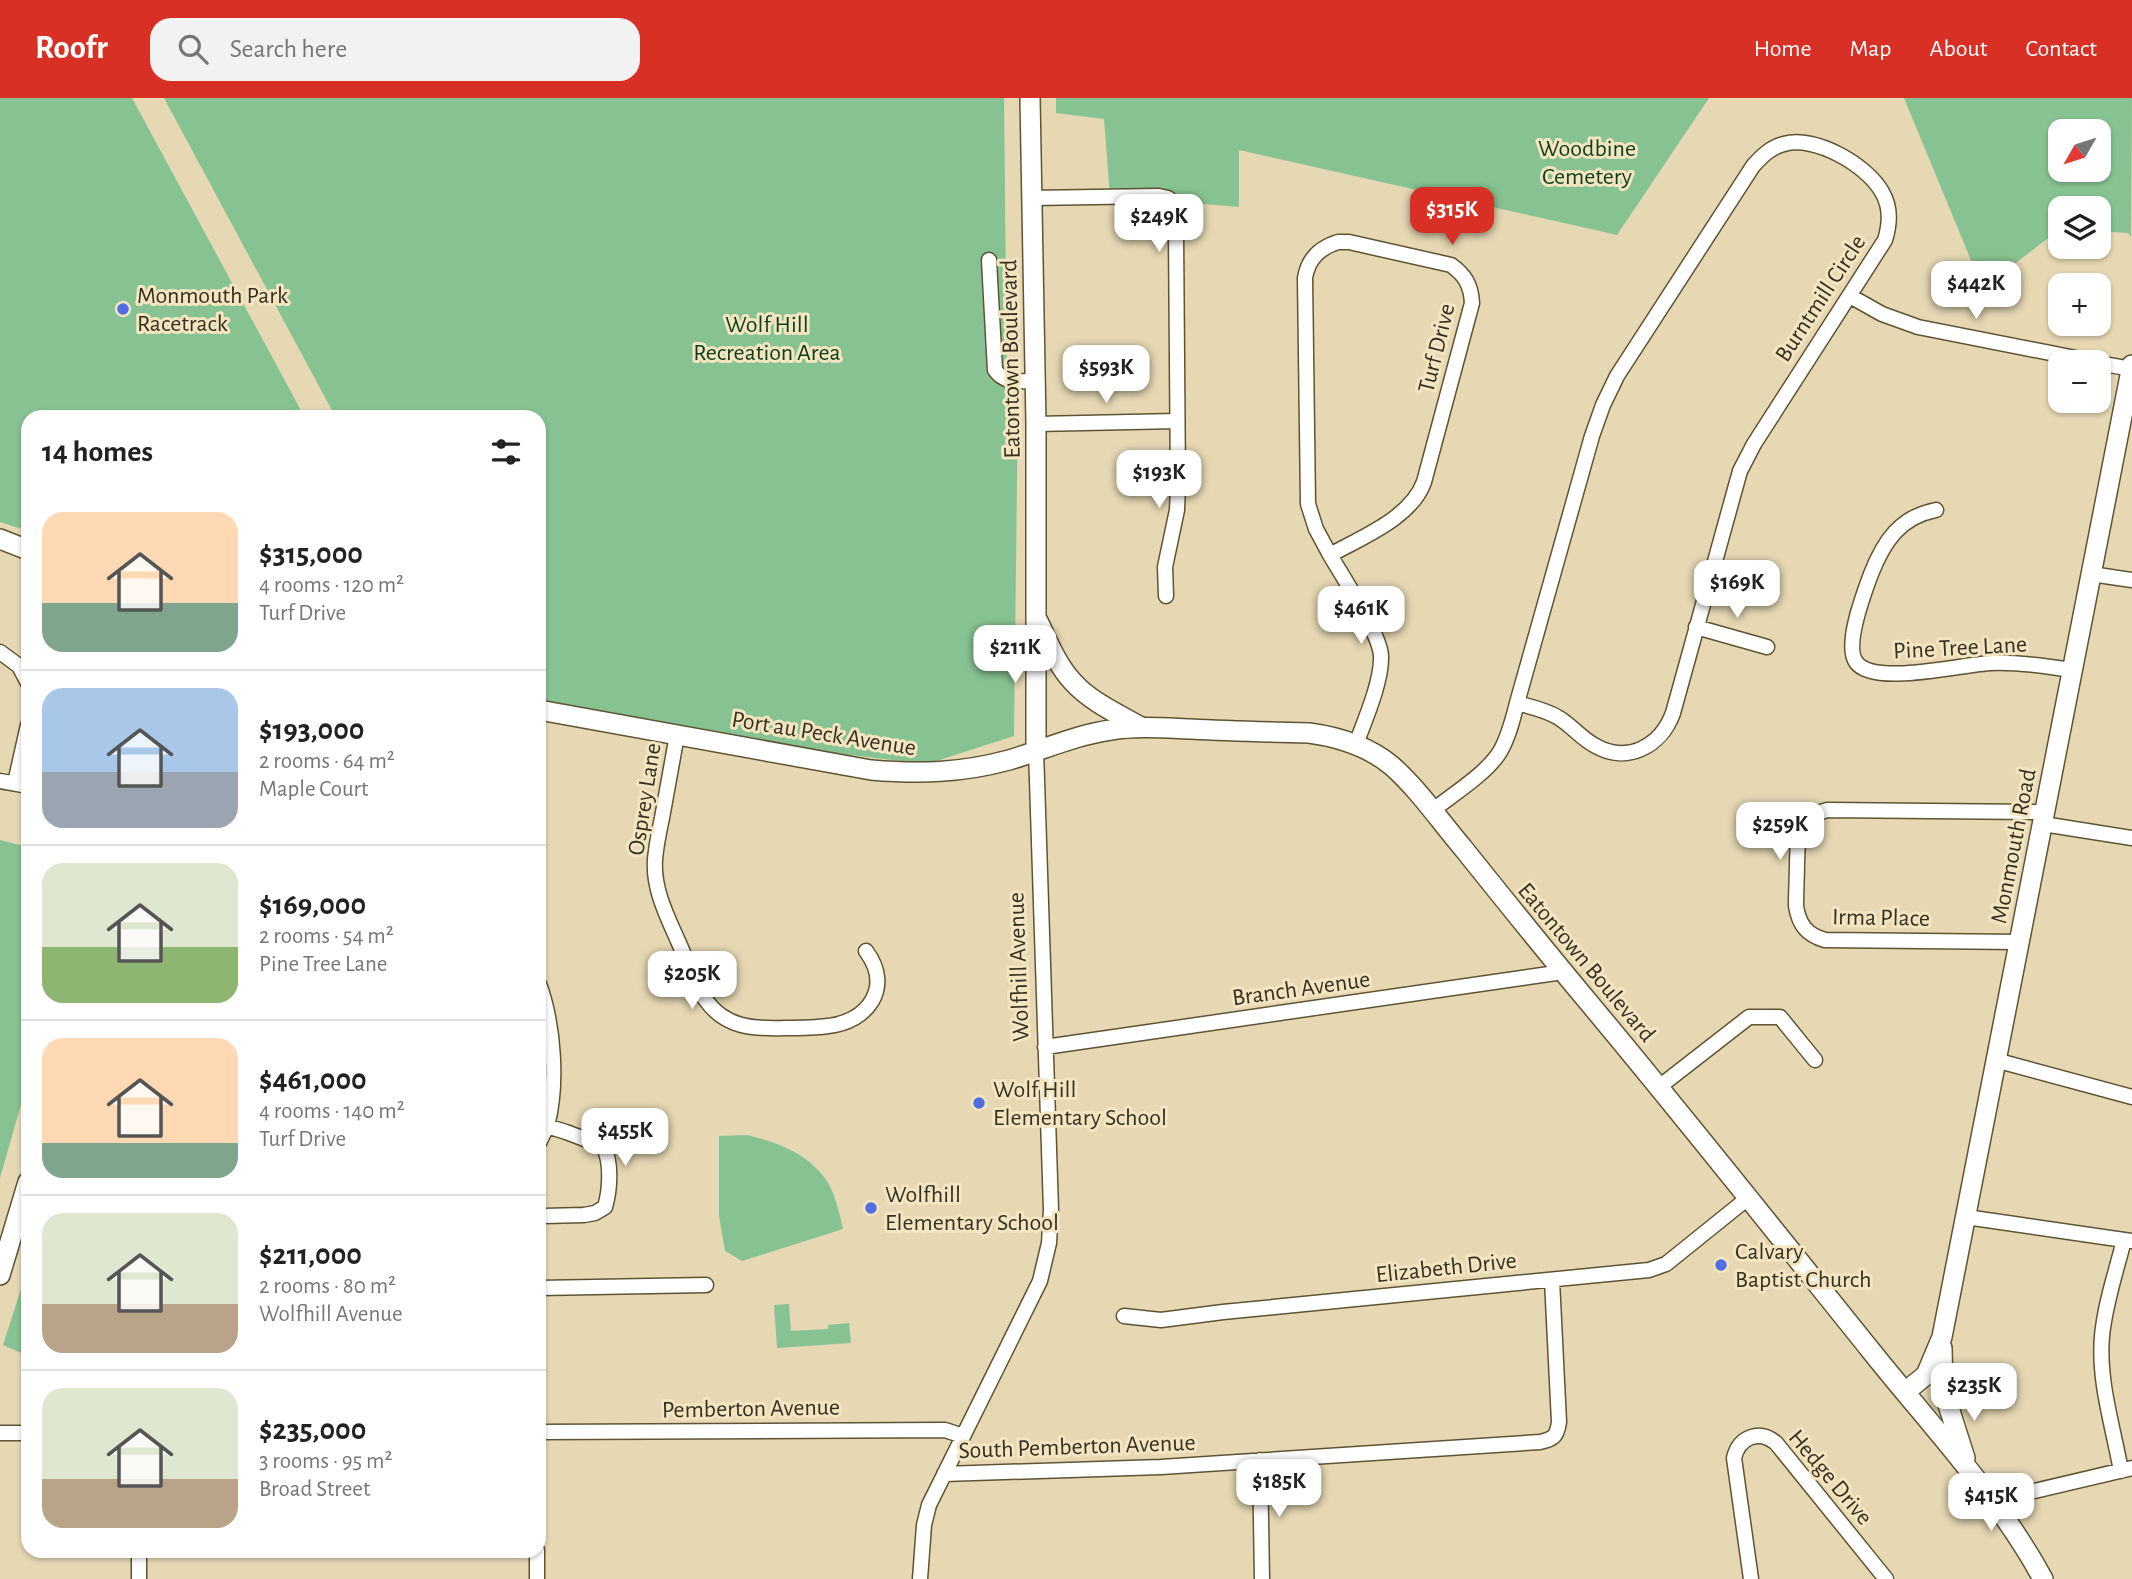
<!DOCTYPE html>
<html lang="en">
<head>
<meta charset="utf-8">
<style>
	:root { --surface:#fff; --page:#f2f2f2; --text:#222; --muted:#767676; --line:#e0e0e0; --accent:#d93025 }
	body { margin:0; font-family:"Alegreya Sans",sans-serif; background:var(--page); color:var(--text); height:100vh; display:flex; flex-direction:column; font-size:26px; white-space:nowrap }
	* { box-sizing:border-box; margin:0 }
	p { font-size:23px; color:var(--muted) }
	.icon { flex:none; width:38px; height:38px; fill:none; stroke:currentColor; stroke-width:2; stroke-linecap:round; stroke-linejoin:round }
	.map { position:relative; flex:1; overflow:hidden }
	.sheet { position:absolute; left:21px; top:312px; width:525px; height:1148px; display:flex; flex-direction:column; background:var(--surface); border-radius:21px; box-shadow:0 2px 5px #0004 }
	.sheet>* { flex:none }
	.needle { width:46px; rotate:231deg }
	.fabs { position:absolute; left:2048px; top:21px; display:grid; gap:14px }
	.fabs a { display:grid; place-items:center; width:63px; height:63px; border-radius:14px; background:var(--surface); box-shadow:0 2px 5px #0004; font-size:35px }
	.price { position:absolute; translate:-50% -60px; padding:0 16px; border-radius:14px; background:#fff; color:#222; font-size:23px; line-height:46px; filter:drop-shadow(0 2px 4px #0008) }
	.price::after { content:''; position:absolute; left:50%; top:42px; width:21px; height:16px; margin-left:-10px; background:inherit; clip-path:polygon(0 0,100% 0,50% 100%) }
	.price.active { background:var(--accent); color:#fff }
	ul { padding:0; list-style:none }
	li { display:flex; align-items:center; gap:21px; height:175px; padding:0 21px }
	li+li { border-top:2px solid var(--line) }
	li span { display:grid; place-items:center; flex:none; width:196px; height:140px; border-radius:21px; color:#555 }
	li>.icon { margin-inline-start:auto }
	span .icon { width:84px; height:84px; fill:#fffc; stroke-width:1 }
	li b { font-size:30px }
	h2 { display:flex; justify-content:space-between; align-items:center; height:84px; padding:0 21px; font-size:30px }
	header { display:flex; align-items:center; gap:42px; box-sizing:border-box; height:98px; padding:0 35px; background:var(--accent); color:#fff }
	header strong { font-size:33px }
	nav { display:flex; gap:38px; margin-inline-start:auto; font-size:24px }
	.search { width:490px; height:63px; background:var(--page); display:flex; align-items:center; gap:18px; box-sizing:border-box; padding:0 24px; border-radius:21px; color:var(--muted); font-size:26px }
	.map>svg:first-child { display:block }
	.green { fill:#87c392; fill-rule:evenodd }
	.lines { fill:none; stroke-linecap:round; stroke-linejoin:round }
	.street-casing { stroke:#5f5332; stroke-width:17 }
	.secondary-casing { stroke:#5f5332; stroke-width:22 }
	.street { stroke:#fff; stroke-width:14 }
	.secondary { stroke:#fff; stroke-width:19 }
	.poi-dot { fill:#506de1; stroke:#f3e5bf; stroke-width:2.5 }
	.labels { text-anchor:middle; stroke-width:6; stroke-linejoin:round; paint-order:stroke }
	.park-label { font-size:24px; fill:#0b3e1b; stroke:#f3e5bf }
	.poi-label { font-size:24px; fill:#353021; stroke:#f3e5bf; text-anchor:start }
	.street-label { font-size:24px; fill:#353021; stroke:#f3e5bf }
</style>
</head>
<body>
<header>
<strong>Roofr</strong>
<div class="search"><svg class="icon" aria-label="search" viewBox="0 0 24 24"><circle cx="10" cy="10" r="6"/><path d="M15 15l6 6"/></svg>Search here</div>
<nav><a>Home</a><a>Map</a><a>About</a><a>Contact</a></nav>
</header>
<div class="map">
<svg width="2132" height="1481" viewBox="0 0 2132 1481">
	<rect width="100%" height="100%" fill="#e6d8b3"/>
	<path class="green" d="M 0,0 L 132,0 L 304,318 L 28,318 L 28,433 L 0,424 Z
		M 164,0 L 1004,0 L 1007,282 L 1018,298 L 1014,638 L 927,666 L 746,645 L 539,603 L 539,318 L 335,318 Z
		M 1056,0 L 1709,0 L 1617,137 L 1239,52 L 1239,109 L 1110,98 L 1104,21 L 1056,15 Z
		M 1904,0 L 2132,0 L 2131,139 L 2128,135 L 2098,133 L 2098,110 L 2060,110 L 2060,131 L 2008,171 L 1973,167 ZM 2060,33 L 2098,33 L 2098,72 L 2060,72 Z
		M 0,742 L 28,749 L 28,982 L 0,1080 Z
		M 747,1037 C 776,1044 805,1054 824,1079 C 835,1093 839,1114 843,1131 L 742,1163 L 725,1153 L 719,1118 L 719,1038 Z
		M 28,1169 L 28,1258 L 3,1247 Z
		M 789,1206 L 791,1233 L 828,1231 L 828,1227 L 849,1225 L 851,1245 L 777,1250 L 774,1207 Z"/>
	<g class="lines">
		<g class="street-casing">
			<path id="street" d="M 1031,100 L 1159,98 L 1168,100 L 1173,105 L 1176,135 L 1178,388 L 1177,412 L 1165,469 L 1166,498
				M 1338,144 L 1349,144 L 1451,167 C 1465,177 1471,187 1472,205 L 1424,384 C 1411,420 1362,439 1330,457 L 1316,431 L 1308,406 L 1305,180 C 1308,161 1319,150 1338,144 Z
				M 989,162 L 995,272 C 1005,286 1019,283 1035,283
				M 1850,198 L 1882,216 L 1918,229 L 2096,264
				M 2098,265 L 2132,271
				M 1036,326 L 1177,323
				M 1936,412 C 1900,419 1884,443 1871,476 C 1864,495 1844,547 1856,564 C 1873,589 1963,566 1991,565 C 2018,564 2045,568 2072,572
				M 1330,457 C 1343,479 1380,536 1381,558 C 1382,583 1365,622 1356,646
				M 2091,476 L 2132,482
				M 1696,529 L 1767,549
				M 0,554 L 19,568 L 28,585
				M 677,637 C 672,664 667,692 662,720 C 659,734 656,748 655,762 C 653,791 667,818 678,843 C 687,862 693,885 705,901 C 725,930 753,931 785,930 C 799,930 814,930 828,928 C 868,924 893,889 866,853
				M 0,683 L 28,688
				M 15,685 L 28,627
				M 1432,713 C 1453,696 1488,675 1501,652 C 1509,637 1513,621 1517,605 L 1592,338 L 1603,307 L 1617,278 L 1753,68 C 1762,58 1771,49 1784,46 C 1815,37 1867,67 1882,94 C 1891,109 1890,126 1885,142 L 1754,346 L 1740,373 L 1673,615 C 1661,648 1627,667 1594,647 C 1581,640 1572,628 1559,620 C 1547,612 1531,609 1517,605
				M 2043,726 L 2132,740
				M 2019,844 L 1825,842 C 1807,837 1799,827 1796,808 C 1796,793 1797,778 1797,764 C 1798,737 1797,720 1827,712 L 2045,714
				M 539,886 C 554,927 558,987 547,1028
				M 1045,949 L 1563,874
				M 1995,962 L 2132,999
				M 1659,989 L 1749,919 L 1780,919 L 1815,962
				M 539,1045 L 547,1028 L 566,1034 L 603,1048 C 612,1063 610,1092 605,1109 L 595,1115 L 584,1117 L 544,1118 L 539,1115
				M 1966,1119 L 2131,1143
				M 539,1190 L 706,1187
				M 1124,1218 L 1161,1222 L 1223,1214 L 1649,1172 L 1666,1166 L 1748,1100
				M 539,1334 L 945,1332 L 963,1338
				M 0,1335 L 28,1335
				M 1260,1362 L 1262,1481
				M 2121,1373 C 2113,1328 2098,1283 2102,1238 C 2105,1206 2116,1174 2124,1142
				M 944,1376 L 1161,1369 L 1540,1344 C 1554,1341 1557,1338 1559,1324 L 1552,1182
				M 1992,1403 L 2132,1370
				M 139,1481 L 139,1452
				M 537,1481 L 537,1452
				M 920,1481 L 924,1427 L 929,1407 L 1040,1183 L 1049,1145 L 1051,1112 L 1036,652
				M 1751,1481 L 1734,1360 C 1739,1339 1759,1331 1776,1345 L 1886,1481"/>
		</g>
		<g class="secondary-casing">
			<path id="secondary" d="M 1030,0 L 1036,326 L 1036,652
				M 0,441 L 28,452
				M 1038,523 C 1048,544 1057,567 1073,584 C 1091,604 1118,616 1141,629
				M 539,612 L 871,672 C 920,676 961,675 1009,662 C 1043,652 1075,637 1111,632 C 1137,628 1164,630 1191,631 C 1230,633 1269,634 1309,635 C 1339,639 1368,648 1392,668 C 1419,692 1440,723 1463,750 C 1503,800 1544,851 1585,900 C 1683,1017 1777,1136 1872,1254 C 1931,1328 1998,1398 2043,1481
				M 0,1177 L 28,1084
				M 1942,1250 L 1943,1291 L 1965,1360
				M 1905,1294 L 1926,1277 L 1942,1239 L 2132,267"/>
		</g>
		<use href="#street" class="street"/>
		<use href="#secondary" class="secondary"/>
	</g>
	<g class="poi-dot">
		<circle cx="123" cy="211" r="7"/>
		<circle cx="979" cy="1005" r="7"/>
		<circle cx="871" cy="1110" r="7"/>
		<circle cx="1721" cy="1167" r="7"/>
	</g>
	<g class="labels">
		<g class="park-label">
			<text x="1587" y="58">Woodbine<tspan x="1587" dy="28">Cemetery</tspan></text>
			<text x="767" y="234">Wolf Hill<tspan x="767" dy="28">Recreation Area</tspan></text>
		</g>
		<g class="poi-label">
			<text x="137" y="205">Monmouth Park<tspan x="137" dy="28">Racetrack</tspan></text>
			<text x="993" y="999">Wolf Hill<tspan x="993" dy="28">Elementary School</tspan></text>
			<text x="885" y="1104">Wolfhill<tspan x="885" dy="28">Elementary School</tspan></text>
			<text x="1735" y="1161">Calvary<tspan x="1735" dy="28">Baptist Church</tspan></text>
		</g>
		<g class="street-label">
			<text transform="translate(1820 200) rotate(-57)" y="8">Burntmill Circle</text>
			<text transform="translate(1436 250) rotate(-76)" y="8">Turf Drive</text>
			<text transform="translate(1010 261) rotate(-91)" y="8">Eatontown Boulevard</text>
			<text transform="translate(1960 549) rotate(-3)" y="8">Pine Tree Lane</text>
			<text transform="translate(824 635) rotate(9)" y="8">Port au Peck Avenue</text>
			<text transform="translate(644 701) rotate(-81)" y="8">Osprey Lane</text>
			<text transform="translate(2013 748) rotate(-79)" y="8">Monmouth Road</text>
			<text transform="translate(1881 819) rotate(1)" y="8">Irma Place</text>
			<text transform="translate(1587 864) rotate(50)" y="8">Eatontown Boulevard</text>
			<text transform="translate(1018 869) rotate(-92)" y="8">Wolfhill Avenue</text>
			<text transform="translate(1301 890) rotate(-8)" y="8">Branch Avenue</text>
			<text transform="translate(1446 1169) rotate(-6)" y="8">Elizabeth Drive</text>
			<text transform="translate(751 1310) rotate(-1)" y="8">Pemberton Avenue</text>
			<text transform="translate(1077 1348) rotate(-2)" y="8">South Pemberton Avenue</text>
			<text transform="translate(1831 1379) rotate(50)" y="8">Hedge Drive</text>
		</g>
	</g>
</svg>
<div class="fabs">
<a><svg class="needle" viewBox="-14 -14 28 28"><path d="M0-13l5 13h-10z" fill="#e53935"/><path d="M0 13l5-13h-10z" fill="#767676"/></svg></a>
<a><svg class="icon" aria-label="layers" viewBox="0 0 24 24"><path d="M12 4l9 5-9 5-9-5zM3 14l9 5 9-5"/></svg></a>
<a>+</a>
<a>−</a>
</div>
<b class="price active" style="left:1452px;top:149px">$315K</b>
<b class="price" style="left:1159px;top:156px">$249K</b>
<b class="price" style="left:1976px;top:223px">$442K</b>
<b class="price" style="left:1106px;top:307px">$593K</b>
<b class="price" style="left:1159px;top:412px">$193K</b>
<b class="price" style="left:1737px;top:522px">$169K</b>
<b class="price" style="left:1361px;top:548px">$461K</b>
<b class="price" style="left:1015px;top:587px">$211K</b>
<b class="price" style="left:1780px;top:764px">$259K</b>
<b class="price" style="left:692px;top:913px">$205K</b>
<b class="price" style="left:625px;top:1070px">$455K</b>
<b class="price" style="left:1974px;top:1325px">$235K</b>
<b class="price" style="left:1279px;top:1421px">$185K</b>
<b class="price" style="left:1991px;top:1435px">$415K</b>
<section class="sheet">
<h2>14 homes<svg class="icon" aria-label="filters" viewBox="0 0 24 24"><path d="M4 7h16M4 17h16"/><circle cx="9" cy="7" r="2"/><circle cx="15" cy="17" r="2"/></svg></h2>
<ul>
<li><span style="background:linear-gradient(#ffd9b3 65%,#7fa58c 0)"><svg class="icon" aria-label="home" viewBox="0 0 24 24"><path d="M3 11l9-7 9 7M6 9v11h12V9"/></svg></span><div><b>$315,000</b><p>4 rooms · 120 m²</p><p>Turf Drive</p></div></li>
<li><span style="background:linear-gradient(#a9c7e8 60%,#9aa5b1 0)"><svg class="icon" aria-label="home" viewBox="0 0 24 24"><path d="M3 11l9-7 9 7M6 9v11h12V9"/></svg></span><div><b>$193,000</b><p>2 rooms · 64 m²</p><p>Maple Court</p></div></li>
<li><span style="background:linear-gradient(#dfe7d0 60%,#8fb573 0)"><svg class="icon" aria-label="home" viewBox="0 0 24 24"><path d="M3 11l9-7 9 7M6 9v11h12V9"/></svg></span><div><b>$169,000</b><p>2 rooms · 54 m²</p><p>Pine Tree Lane</p></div></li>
<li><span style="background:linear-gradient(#ffd9b3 75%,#7fa58c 0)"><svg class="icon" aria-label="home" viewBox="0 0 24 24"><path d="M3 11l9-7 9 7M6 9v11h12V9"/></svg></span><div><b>$461,000</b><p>4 rooms · 140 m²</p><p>Turf Drive</p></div></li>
<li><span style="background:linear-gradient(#dfe7d0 65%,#b9a48a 0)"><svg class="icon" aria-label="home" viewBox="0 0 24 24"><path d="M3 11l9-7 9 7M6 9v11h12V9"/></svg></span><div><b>$211,000</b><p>2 rooms · 80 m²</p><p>Wolfhill Avenue</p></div></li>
<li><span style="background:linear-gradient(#dfe7d0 65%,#b9a48a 0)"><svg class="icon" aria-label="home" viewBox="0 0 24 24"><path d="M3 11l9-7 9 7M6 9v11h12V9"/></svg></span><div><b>$235,000</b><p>3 rooms · 95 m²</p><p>Broad Street</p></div></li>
</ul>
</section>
</div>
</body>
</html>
